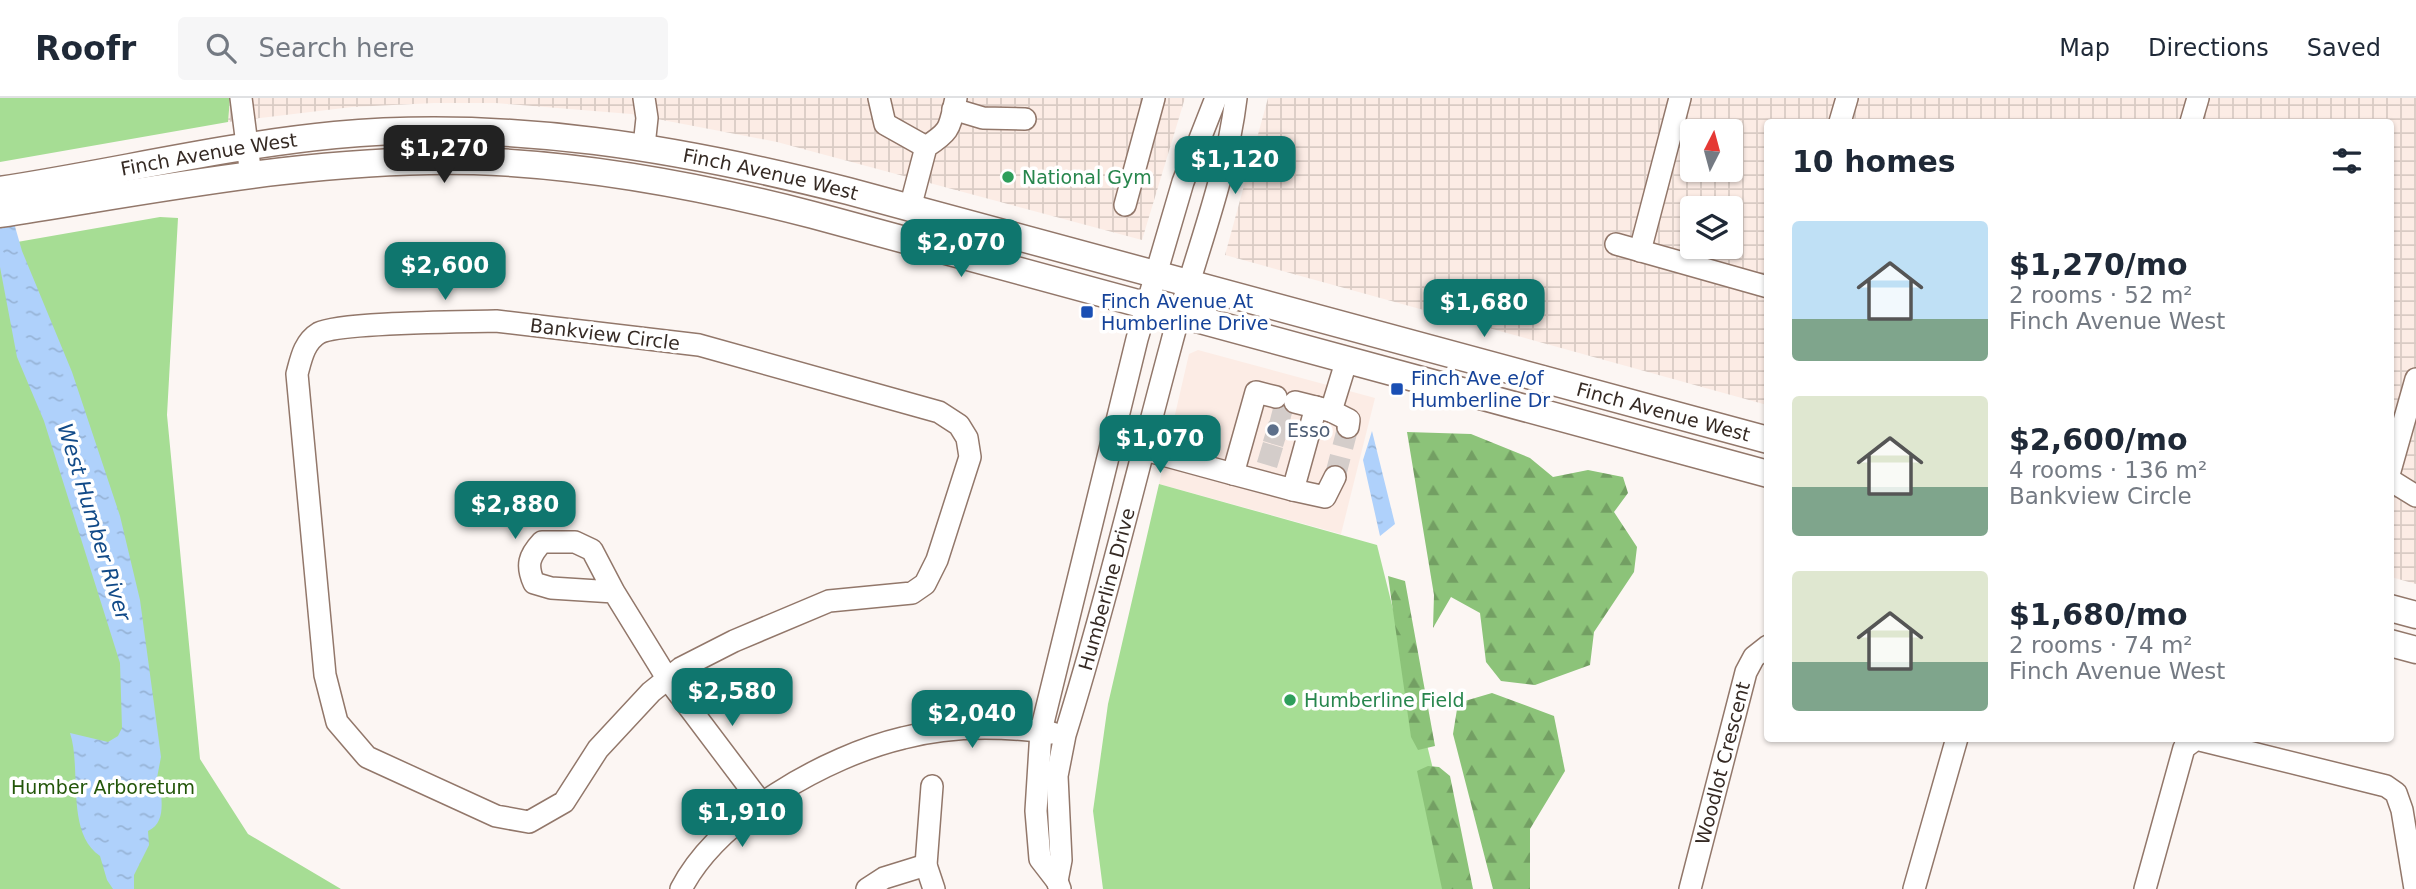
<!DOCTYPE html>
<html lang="en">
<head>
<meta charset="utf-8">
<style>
	:root { --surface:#fff; --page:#f6f6f7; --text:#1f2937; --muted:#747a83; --line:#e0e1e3; --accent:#0f766e }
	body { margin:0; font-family:"DejaVu Sans",sans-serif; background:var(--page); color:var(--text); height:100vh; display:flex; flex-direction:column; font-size:26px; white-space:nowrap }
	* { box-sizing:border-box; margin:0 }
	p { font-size:23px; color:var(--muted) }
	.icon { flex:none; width:38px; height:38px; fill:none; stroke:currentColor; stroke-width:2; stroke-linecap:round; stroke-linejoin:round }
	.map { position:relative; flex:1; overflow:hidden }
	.sheet { position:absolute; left:1764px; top:21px; width:630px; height:623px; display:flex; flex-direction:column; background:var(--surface); border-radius:7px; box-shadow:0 2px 5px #0004 }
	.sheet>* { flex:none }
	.needle { width:46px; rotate:6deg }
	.buttons { position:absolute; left:1680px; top:21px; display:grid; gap:14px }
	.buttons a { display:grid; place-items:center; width:63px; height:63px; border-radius:7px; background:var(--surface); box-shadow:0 2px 5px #0004; font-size:35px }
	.price { position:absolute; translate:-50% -60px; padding:0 16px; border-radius:14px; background:var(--accent); color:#fff; font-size:23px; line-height:46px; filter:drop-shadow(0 2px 4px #0008) }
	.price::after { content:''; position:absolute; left:50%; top:42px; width:21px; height:16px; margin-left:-10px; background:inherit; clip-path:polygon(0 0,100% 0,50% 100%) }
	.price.active { background:#222; color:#fff }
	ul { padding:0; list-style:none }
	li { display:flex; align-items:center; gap:21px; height:175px; padding:0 28px }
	li span { display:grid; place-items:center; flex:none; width:196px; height:140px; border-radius:7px; color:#555 }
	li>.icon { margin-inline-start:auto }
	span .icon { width:84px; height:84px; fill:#fffc; stroke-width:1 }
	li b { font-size:30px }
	h2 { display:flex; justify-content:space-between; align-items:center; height:84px; padding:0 28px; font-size:30px }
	header { display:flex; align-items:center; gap:42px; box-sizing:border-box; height:98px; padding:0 35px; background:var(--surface); border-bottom:2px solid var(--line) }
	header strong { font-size:33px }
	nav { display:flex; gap:38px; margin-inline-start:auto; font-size:24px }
	.search { width:490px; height:63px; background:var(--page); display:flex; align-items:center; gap:18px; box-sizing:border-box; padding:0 24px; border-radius:7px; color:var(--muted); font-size:26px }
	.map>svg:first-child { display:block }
	.built { fill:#fcece5 }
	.industrial { fill:url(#industrial-grid); fill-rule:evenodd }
	.green { fill:#a6dd94 }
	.forest { fill:url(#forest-firs) }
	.water { fill:url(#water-ripples) }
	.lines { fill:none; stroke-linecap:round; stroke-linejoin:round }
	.minor-tunnel { stroke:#d4cdca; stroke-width:21; stroke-dasharray:21 10; stroke-linecap:butt }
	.minor-casing { stroke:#92776a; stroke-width:24 }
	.major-casing { stroke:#92776a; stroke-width:29 }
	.minor { stroke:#fff; stroke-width:21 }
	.major { stroke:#fff; stroke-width:26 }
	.leisure-dot { fill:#2e9e5b; stroke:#fff; stroke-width:2.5 }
	.transit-dot { fill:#1a4fb4; stroke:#fff; stroke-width:2.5 }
	.service-dot { fill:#5c6f8a; stroke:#fff; stroke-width:2.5 }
	.labels { text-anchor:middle; stroke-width:7; stroke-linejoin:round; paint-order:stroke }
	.street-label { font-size:19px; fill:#352a24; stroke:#fff }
	.leisure-label { font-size:19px; fill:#27864d; stroke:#fff; text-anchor:start }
	.transit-label { font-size:19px; fill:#164399; stroke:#fff; text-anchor:start }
	.service-label { font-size:19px; fill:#4e5e75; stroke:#fff; text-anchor:start }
	.park-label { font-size:19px; fill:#235609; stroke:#fff }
	.water-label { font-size:21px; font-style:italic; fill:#114a88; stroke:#fff }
</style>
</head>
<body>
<header>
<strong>Roofr</strong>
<div class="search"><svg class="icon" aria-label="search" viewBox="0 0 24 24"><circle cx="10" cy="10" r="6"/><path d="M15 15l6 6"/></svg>Search here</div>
<nav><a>Map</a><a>Directions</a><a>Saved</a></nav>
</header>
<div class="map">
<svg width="2416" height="791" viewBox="0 0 2416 791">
	<defs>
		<pattern id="industrial-grid" width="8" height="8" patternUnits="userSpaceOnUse" patternTransform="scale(1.75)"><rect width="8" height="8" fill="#fcece5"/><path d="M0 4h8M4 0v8" fill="none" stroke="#d9cbc4"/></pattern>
		<pattern id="forest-firs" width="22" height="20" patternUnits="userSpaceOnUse" patternTransform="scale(1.75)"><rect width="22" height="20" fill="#8cc379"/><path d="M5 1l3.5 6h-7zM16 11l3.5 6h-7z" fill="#739f63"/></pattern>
		<pattern id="water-ripples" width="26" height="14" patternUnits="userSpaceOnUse" patternTransform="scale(1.75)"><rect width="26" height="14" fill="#afd1fb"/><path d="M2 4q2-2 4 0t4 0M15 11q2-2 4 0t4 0" fill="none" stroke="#97b4d7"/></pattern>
	</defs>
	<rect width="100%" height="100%" fill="#fcf6f3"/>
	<path class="built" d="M 1198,252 L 1375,300 L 1341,436 L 1159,386 L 1189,256 Z"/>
	<path class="industrial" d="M 230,0 L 1185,0 L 1142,142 L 777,44 L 631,16 L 496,5 L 434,5 L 352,9 L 228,24 Z
		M 1268,0 L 2416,0 L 2416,486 L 2391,479 L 2390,24 L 1768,24 L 1767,307 L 1225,157 ZM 1692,33 L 1731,33 L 1731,72 L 1692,72 ZM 1692,110 L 1731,110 L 1731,149 L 1692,149 Z"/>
	<path class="green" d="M 0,0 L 230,0 L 228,24 L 0,64 Z
		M 160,119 L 178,120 L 167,317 L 200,661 L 248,736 L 341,791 L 0,791 L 0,147 Z
		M 1159,386 L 1377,447 L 1463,791 L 1103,791 L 1093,713 L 1108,606 Z"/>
	<path class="forest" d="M 1407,334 L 1471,336 L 1530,360 L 1553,379 L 1588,372 L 1623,379 L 1628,395 L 1614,414 L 1637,449 L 1634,474 L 1594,534 L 1590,567 L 1535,587 L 1501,583 L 1486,564 L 1480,515 L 1451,499 L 1433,530 L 1434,497 Z
		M 1388,478 L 1405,483 L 1435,648 L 1418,652 L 1411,639 Z
		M 1492,595 L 1554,618 L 1565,673 L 1530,731 L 1530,791 L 1493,791 L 1453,636 L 1458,605 Z
		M 1428,668 L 1439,669 L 1450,678 L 1473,791 L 1442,791 L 1417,673 Z"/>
	<path class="water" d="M 0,76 L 22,153 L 72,274 L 120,418 L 140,502 L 154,606 L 161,659 L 155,690 L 161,693 C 162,708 164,726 148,733 L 149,747 L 134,777 L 134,791 L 113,791 L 107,782 L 100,758 C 65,734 82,671 70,635 L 108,644 L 118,638 L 122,630 L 120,565 L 44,323 L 17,259 L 0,169 Z
		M 1372,333 L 1395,426 L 1380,438 L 1363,362 Z"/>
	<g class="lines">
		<path class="minor-tunnel" d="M 1272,314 L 1291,319
			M 1266,333 L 1286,339
			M 1260,354 L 1280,360
			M 1335,379 L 1348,329"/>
		<g class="minor-casing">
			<g id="minor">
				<path d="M 241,0 L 251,78"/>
				<path d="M 879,0 L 885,26 L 926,49"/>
				<path d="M 953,11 L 983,20 L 1025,21"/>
				<path d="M 1840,24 L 1847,0"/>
				<path d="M 2191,24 L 2198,0"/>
				<path d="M 644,48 L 647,20 L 644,0"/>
				<path d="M 1125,107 L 1154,0"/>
				<path d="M 910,110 L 926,49 C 952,32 949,30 956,0"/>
				<path d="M 1616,146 L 1768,189"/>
				<path d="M 1640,153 L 1680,0"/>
				<path d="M 496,223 L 699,247 L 939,314 L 959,327 L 967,340 L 970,359 L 937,462 L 925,486 L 912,495 L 829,503 L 734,543 L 681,570 L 651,594 L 598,651 L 564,704 L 529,724 L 496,718 L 367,659 L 337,624 L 325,577 L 297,276 C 301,261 304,244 319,235 C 340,224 464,224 496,223 Z"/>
				<path d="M 1295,304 L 1331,313 L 1347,261"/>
				<path d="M 1331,313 L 1349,322 L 1348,329"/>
				<path d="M 1145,352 L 1233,376 L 1256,294 L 1276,299"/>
				<path d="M 2390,373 L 2416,281"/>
				<path d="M 1233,376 L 1293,392 L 1316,309"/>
				<path d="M 2390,382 L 2416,398"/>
				<path d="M 1293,392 L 1325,399 L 1335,379"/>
				<path d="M 614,494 L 551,490 L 534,485 C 526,467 529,458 542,444 L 575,444 L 592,452 L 614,494 L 667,580 L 762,706"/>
				<path d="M 932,688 L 926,767 L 934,791"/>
				<path id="s1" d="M 1057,783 L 1061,762 L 1057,678 L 1065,637 C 1105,508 1136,377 1171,247 C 1192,165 1226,84 1236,0"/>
				<path d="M 681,791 C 718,719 827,658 903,640 C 951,627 1003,628 1052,635"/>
				<path d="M 867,791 L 884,780 L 926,767"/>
				<path d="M 1060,791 L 1057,783 L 1040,761 L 1036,713 L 1041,633 L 1137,241 L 1183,84 L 1216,0"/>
				<path id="s2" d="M 1690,791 L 1746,574 L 1754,559 L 1768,548"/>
				<path d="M 1914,791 L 1957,640"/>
				<path d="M 2145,791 L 2184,650 L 2196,641 L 2386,688 L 2396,695 L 2402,712 L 2415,791"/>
			</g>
		</g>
		<g class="major-casing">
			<g id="major">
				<path id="s3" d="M 0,92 C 112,75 222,48 335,37 C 510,21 679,50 848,93 L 1768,342"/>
				<path d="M 0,116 C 156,92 315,59 474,63 C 589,67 701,88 813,117 L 1768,376"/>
				<path d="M 2390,510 L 2416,517"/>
				<path d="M 2390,545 L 2416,552"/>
			</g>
		</g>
		<use href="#minor" class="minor"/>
		<use href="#major" class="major"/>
	</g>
	<g class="leisure-dot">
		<circle cx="1008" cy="79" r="7"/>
		<circle cx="1290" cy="602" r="7"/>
	</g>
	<g class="transit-dot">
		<rect x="1080" y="207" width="14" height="14" rx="3.5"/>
		<rect x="1390" y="284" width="14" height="14" rx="3.5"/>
	</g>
	<circle class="service-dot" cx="1273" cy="332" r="7"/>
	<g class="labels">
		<g class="street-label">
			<text dy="7" stroke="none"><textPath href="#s3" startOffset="212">Finch Avenue West</textPath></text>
			<text dy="7" stroke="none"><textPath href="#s3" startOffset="779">Finch Avenue West</textPath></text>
			<text transform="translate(605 236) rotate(7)" y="7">Bankview Circle</text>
			<text dy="7" stroke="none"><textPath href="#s3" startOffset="1703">Finch Avenue West</textPath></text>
			<text dy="7" stroke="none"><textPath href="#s1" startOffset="299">Humberline Drive</textPath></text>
			<text dy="7" stroke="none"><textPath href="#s2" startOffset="130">Woodlot Crescent</textPath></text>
		</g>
		<g class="leisure-label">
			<text x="1022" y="86">National Gym</text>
			<text x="1304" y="609">Humberline Field</text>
		</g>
		<g class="transit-label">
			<text x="1101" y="210">Finch Avenue At<tspan x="1101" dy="22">Humberline Drive</tspan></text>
			<text x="1411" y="287">Finch Ave e/of<tspan x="1411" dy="22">Humberline Dr</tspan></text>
		</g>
		<g class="service-label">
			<text x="1287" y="339">Esso</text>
		</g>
		<g class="park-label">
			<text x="103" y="696">Humber Arboretum</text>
		</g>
		<g class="water-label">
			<text transform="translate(94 424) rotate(73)" y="7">West Humber River</text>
		</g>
	</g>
</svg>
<div class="buttons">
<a><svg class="needle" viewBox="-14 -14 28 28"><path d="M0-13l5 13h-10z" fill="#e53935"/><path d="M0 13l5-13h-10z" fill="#747a83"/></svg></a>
<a><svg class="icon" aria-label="layers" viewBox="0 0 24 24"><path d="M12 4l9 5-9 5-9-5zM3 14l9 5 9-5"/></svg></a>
</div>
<b class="price active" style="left:444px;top:87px">$1,270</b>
<b class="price" style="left:1235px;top:98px">$1,120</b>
<b class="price" style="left:961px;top:181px">$2,070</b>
<b class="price" style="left:445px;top:204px">$2,600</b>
<b class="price" style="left:1484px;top:241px">$1,680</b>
<b class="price" style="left:1160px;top:377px">$1,070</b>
<b class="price" style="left:515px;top:443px">$2,880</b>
<b class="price" style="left:732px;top:630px">$2,580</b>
<b class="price" style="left:972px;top:652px">$2,040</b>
<b class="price" style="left:742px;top:751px">$1,910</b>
<section class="sheet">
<h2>10 homes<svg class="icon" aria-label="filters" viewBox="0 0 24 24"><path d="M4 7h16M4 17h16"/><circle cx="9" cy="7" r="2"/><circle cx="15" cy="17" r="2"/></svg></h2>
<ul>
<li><span style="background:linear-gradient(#bfe0f5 70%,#7fa58c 0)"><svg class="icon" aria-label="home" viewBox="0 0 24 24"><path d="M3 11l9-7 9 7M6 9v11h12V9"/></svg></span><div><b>$1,270/mo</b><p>2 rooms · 52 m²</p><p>Finch Avenue West</p></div></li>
<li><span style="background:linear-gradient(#dfe7d0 65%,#7fa58c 0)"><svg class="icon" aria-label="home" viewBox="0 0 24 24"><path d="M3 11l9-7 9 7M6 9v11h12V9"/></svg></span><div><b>$2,600/mo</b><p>4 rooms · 136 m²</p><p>Bankview Circle</p></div></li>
<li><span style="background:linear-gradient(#dfe7d0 65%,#7fa58c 0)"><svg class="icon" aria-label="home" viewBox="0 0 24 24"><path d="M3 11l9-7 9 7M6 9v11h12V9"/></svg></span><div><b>$1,680/mo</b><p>2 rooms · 74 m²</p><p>Finch Avenue West</p></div></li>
</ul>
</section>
</div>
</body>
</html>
